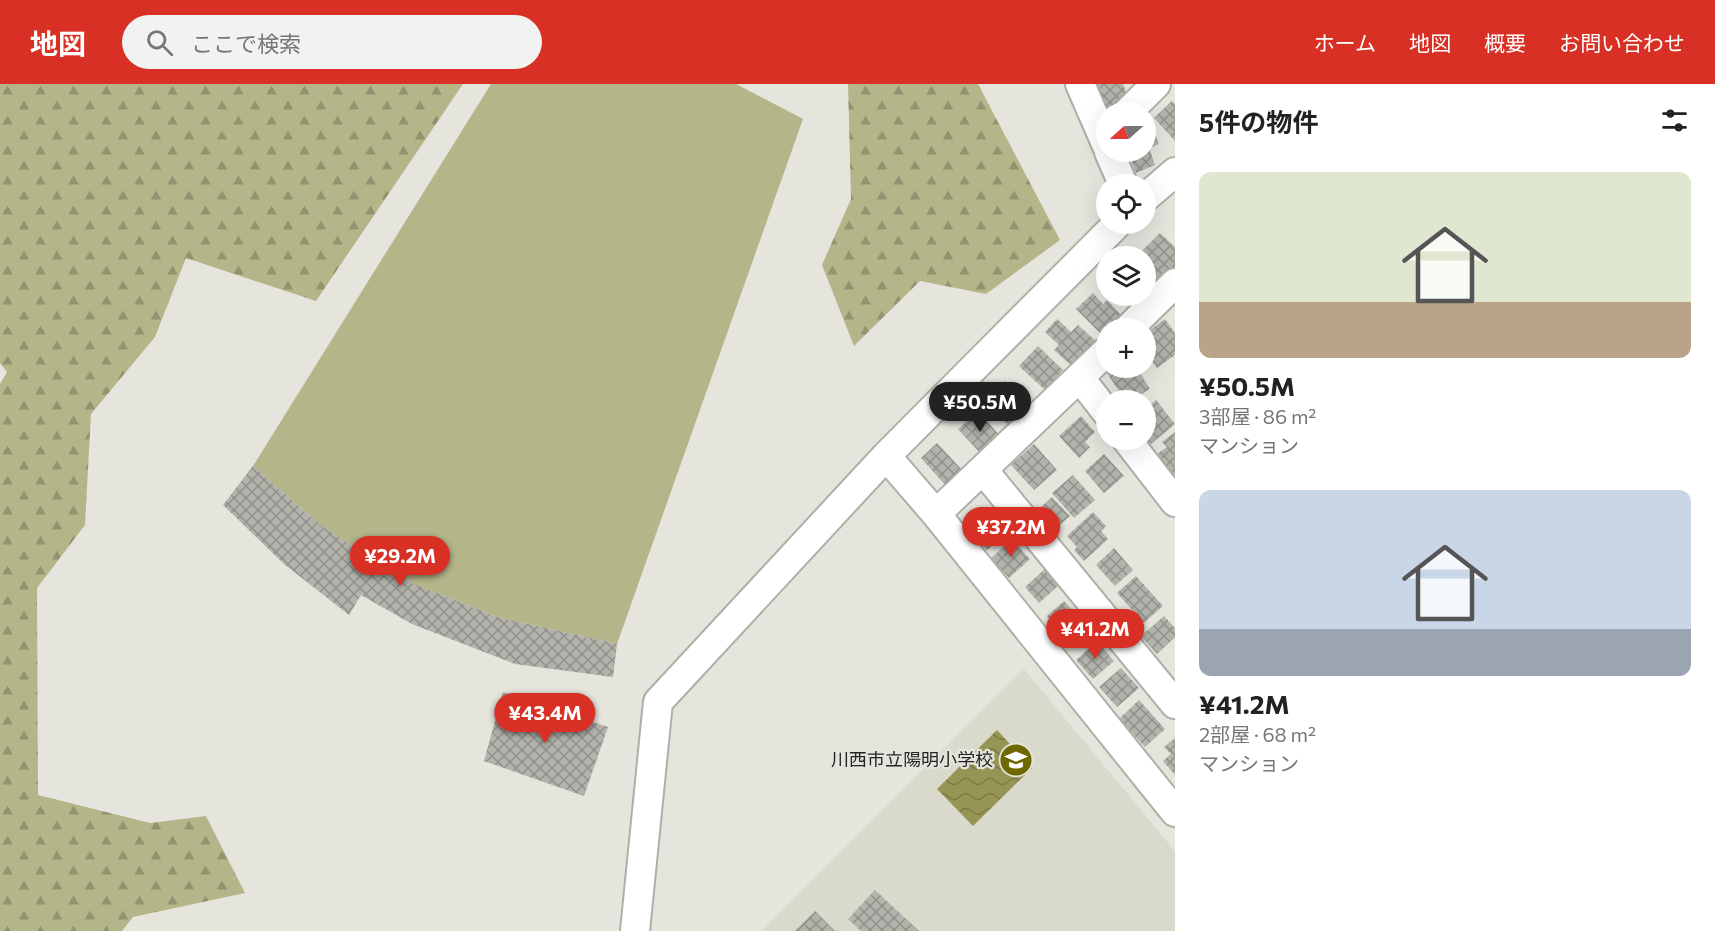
<!DOCTYPE html>
<html lang="ja">
<head>
<meta charset="utf-8">
<style>
	:root { --surface:#fff; --page:#f2f2f2; --text:#222; --muted:#767676; --accent:#d93025 }
	body { margin:0; font-family:Commissioner,"Noto Sans JP",sans-serif; background:var(--page); color:var(--text); height:100vh; display:flex; flex-direction:column; font-size:22px; white-space:nowrap }
	* { box-sizing:border-box; margin:0 }
	p { font-size:20px; color:var(--muted) }
	.icon { flex:none; width:33px; height:33px; fill:none; stroke:currentColor; stroke-width:2; stroke-linecap:round; stroke-linejoin:round }
	.map { position:relative; flex:1; overflow:hidden }
	.side { display:flex; flex-direction:column; background:var(--surface); width:540px }
	.side>* { flex:none }
	.needle { width:39px; rotate:249deg }
	.fabs { position:absolute; left:1096px; top:18px; display:grid; gap:12px }
	.fabs a { display:grid; place-items:center; width:60px; height:60px; border-radius:50%; background:var(--surface); box-shadow:0 6px 24px #0002; font-size:30px }
	.price { position:absolute; translate:-50% -51px; padding:0 14px; border-radius:21px; background:var(--accent); color:#fff; font-size:20px; line-height:39px; filter:drop-shadow(0 2px 3px #0008) }
	.price::after { content:''; position:absolute; left:50%; top:36px; width:18px; height:14px; margin-left:-9px; background:inherit; clip-path:polygon(0 0,100% 0,50% 100%) }
	.price.current { background:#222; color:#fff }
	ul { padding:0; list-style:none }
	li { display:grid; align-content:center; gap:12px; height:318px; padding:0 24px }
	li span { display:grid; place-items:center; height:186px; border-radius:12px; color:#555 }
	li>.icon { margin-inline-start:auto }
	span .icon { width:108px; height:108px; fill:#fffc; stroke-width:1 }
	li b { font-size:26px }
	h2 { display:flex; justify-content:space-between; align-items:center; height:72px; padding:0 24px; font-size:26px }
	header { display:flex; align-items:center; gap:36px; box-sizing:border-box; height:84px; padding:0 30px; background:var(--accent); color:#fff }
	header strong { font-size:28px }
	nav { display:flex; gap:33px; margin-inline-start:auto; font-size:21px }
	.search { width:420px; height:54px; background:var(--page); display:flex; align-items:center; gap:15px; box-sizing:border-box; padding:0 21px; border-radius:33px; color:var(--muted); font-size:22px }
	main { display:flex; flex:1; min-height:0 }
	.map>svg:first-child { display:block }
	.built { fill:#dadacc }
	.green { fill:#b5b58a }
	.forest { fill:url(#forest-firs) }
	.water { fill:url(#water-waves) }
	.building { fill:url(#building-cross-hatch) }
	.lines { fill:none; stroke-linecap:round; stroke-linejoin:round }
	.minor-casing { stroke:#afafa8; stroke-width:32 }
	.minor { stroke:#fff; stroke-width:28 }
	.labels { text-anchor:middle; stroke-width:4.5; stroke-linejoin:round; paint-order:stroke }
	.poi-label { font-size:18px; fill:#252522; stroke:#e5e5de; text-anchor:end }
</style>
</head>
<body>
<header>
<strong>地図</strong>
<div class="search"><svg class="icon" aria-label="search" viewBox="0 0 24 24"><circle cx="10" cy="10" r="6"/><path d="M15 15l6 6"/></svg>ここで検索</div>
<nav><a>ホーム</a><a>地図</a><a>概要</a><a>お問い合わせ</a></nav>
</header>
<main>
<div class="map">
<svg width="1175" height="847" viewBox="0 0 1175 847">
	<defs>
		<pattern id="forest-firs" width="22" height="20" patternUnits="userSpaceOnUse" patternTransform="scale(1.5)"><rect width="22" height="20" fill="#b5b58a"/><path d="M5 1l3.5 6h-7zM16 11l3.5 6h-7z" fill="#939370"/></pattern>
		<pattern id="water-waves" width="16" height="10" patternUnits="userSpaceOnUse" patternTransform="scale(1.5)"><rect width="16" height="10" fill="#979554"/><path d="M0 5q4-4 8 0t8 0" fill="none" stroke="#7b7945"/></pattern>
		<pattern id="building-cross-hatch" width="8" height="8" patternUnits="userSpaceOnUse" patternTransform="scale(1.5)"><rect width="8" height="8" fill="#b3b3ac"/><path d="M0 0l8 8M0 8l8-8" fill="none" stroke="#91918c"/></pattern>
	</defs>
	<rect width="100%" height="100%" fill="#e5e5de"/>
	<path class="built" d="M 1024,585 L 1175,767 L 1175,847 L 761,847 Z"/>
	<path class="green" d="M 491,0 L 736,0 L 803,35 L 617,560 L 497,533 L 412,499 L 322,442 L 253,382 Z"/>
	<path class="forest" d="M 0,0 L 463,0 L 316,217 L 186,174 L 155,253 L 91,330 L 85,441 L 37,504 L 38,711 L 150,739 L 206,732 L 245,809 L 133,833 L 122,847 L 0,847 L 0,300 L 7,288 L 0,279 Z
		M 848,0 L 978,0 L 1060,156 L 986,210 L 920,197 L 854,262 L 822,181 L 851,115 Z"/>
	<path class="water" d="M 997,646 L 1032,684 L 973,742 L 937,705 Z"/>
	<path class="building" d="M 1096,0 L 1123,0 L 1130,18 L 1107,27 Z
		M 1172,17 L 1175,20 L 1175,57 L 1154,34 Z
		M 1153,45 L 1159,60 L 1149,64 L 1155,81 L 1136,89 L 1128,68 L 1146,68 L 1146,48 Z
		M 1160,149 L 1175,163 L 1175,187 L 1160,202 L 1146,189 L 1146,172 L 1137,172 Z
		M 1093,209 L 1103,220 L 1107,216 L 1122,232 L 1102,251 L 1076,225 Z
		M 1116,212 L 1144,212 L 1130,225 Z
		M 1057,235 L 1071,248 L 1078,241 L 1098,259 L 1074,284 L 1054,266 L 1059,261 L 1045,248 Z
		M 1165,235 L 1175,249 L 1175,271 L 1157,284 L 1146,268 L 1146,249 Z
		M 1038,262 L 1063,286 L 1045,306 L 1019,282 Z
		M 1116,284 L 1137,284 L 1150,305 L 1131,316 L 1125,316 L 1107,289 Z
		M 1005,297 L 1019,312 L 1015,316 L 1023,325 L 1007,340 L 985,315 Z
		M 1156,316 L 1175,340 L 1151,360 L 1146,354 L 1146,325 Z
		M 978,327 L 1002,354 L 982,371 L 958,345 Z
		M 1081,332 L 1095,348 L 1085,358 L 1090,363 L 1079,374 L 1059,352 Z
		M 1175,348 L 1175,393 L 1157,370 L 1167,363 L 1162,358 Z
		M 937,359 L 964,388 L 947,403 L 921,374 Z
		M 1034,360 L 1057,386 L 1034,406 L 1011,381 Z
		M 1104,370 L 1124,392 L 1104,409 L 1085,387 Z
		M 253,382 L 322,442 L 412,499 L 497,533 L 617,560 L 613,593 L 515,580 L 412,540 L 361,511 L 349,531 L 284,480 L 223,421 Z
		M 1073,391 L 1095,416 L 1074,434 L 1052,409 Z
		M 1052,413 L 1070,432 L 1054,446 L 1037,427 Z
		M 991,423 L 1010,445 L 987,466 L 967,444 Z
		M 1093,428 L 1106,442 L 1101,447 L 1108,455 L 1084,477 L 1074,466 L 1077,463 L 1067,452 Z
		M 1012,455 L 1030,475 L 1009,494 L 991,474 Z
		M 1114,464 L 1133,486 L 1115,502 L 1096,481 Z
		M 1046,484 L 1060,500 L 1039,519 L 1025,503 Z
		M 1136,492 L 1163,522 L 1144,539 L 1117,509 Z
		M 1064,517 L 1086,541 L 1069,557 L 1047,532 Z
		M 1164,532 L 1175,544 L 1175,553 L 1157,570 L 1141,552 Z
		M 1097,557 L 1114,577 L 1093,595 L 1076,576 Z
		M 1121,584 L 1139,604 L 1117,623 L 1099,603 Z
		M 503,608 L 608,643 L 584,712 L 484,677 Z
		M 1139,616 L 1165,645 L 1145,663 L 1119,635 Z
		M 1175,654 L 1175,691 L 1163,677 L 1171,670 L 1164,663 Z
		M 875,806 L 919,847 L 861,847 L 848,835 Z
		M 815,827 L 835,847 L 795,847 Z"/>
	<g class="lines">
		<g class="minor-casing">
			<path id="minor" d="M 1080,0 L 1107,62
				M 1128,28 L 1156,0
				M 1109,68 L 1123,100
				M 1146,113 L 1175,88
				M 1129,244 L 1175,199
				M 1080,294 L 1107,329
				M 1127,356 L 1175,418
				M 886,372 L 936,430 L 1175,728
				M 983,386 L 1175,620
				M 936,430 L 1107,267
				M 635,847 L 658,618 L 886,372 L 1117,140"/>
		</g>
		<use href="#minor" class="minor"/>
	</g>
	<defs>
		<g id="school-disc" transform="scale(1.725)"><circle r="9.5" fill="#6d6801" stroke="#e5e5de"/><path d="M0-5L7-2L0 1L-7-2ZM-4 1L0 2.5L4 1V4Q0 6-4 4Z" fill="#fff"/></g>
	</defs>
	<g fill-rule="evenodd">
		<use href="#school-disc" x="1016" y="676"/>
	</g>
	<g class="labels">
		<g class="poi-label">
			<text x="993" y="682">川西市立陽明小学校</text>
		</g>
	</g>
</svg>
<div class="fabs">
<a><svg class="needle" viewBox="-14 -14 28 28"><path d="M0-13l5 13h-10z" fill="#e53935"/><path d="M0 13l5-13h-10z" fill="#767676"/></svg></a>
<a><svg class="icon" aria-label="locate" viewBox="0 0 24 24"><circle cx="12" cy="12" r="6"/><path d="M12 2v4M12 18v4M2 12h4M18 12h4"/></svg></a>
<a><svg class="icon" aria-label="layers" viewBox="0 0 24 24"><path d="M12 4l9 5-9 5-9-5zM3 14l9 5 9-5"/></svg></a>
<a>+</a>
<a>−</a>
</div>
<b class="price current" style="left:980px;top:349px">¥50.5M</b>
<b class="price" style="left:1011px;top:474px">¥37.2M</b>
<b class="price" style="left:400px;top:503px">¥29.2M</b>
<b class="price" style="left:1095px;top:576px">¥41.2M</b>
<b class="price" style="left:545px;top:660px">¥43.4M</b>
</div>
<section class="side">
<h2>5件の物件<svg class="icon" aria-label="filters" viewBox="0 0 24 24"><path d="M4 7h16M4 17h16"/><circle cx="9" cy="7" r="2"/><circle cx="15" cy="17" r="2"/></svg></h2>
<ul>
<li><span style="background:linear-gradient(#dfe7d0 70%,#b9a48a 0)"><svg class="icon" aria-label="home" viewBox="0 0 24 24"><path d="M3 11l9-7 9 7M6 9v11h12V9"/></svg></span><div><b>¥50.5M</b><p>3部屋 · 86 m²</p><p>マンション</p></div></li>
<li><span style="background:linear-gradient(#c9d6e8 75%,#9aa5b1 0)"><svg class="icon" aria-label="home" viewBox="0 0 24 24"><path d="M3 11l9-7 9 7M6 9v11h12V9"/></svg></span><div><b>¥41.2M</b><p>2部屋 · 68 m²</p><p>マンション</p></div></li>
</ul>
</section>
</main>
</body>
</html>
